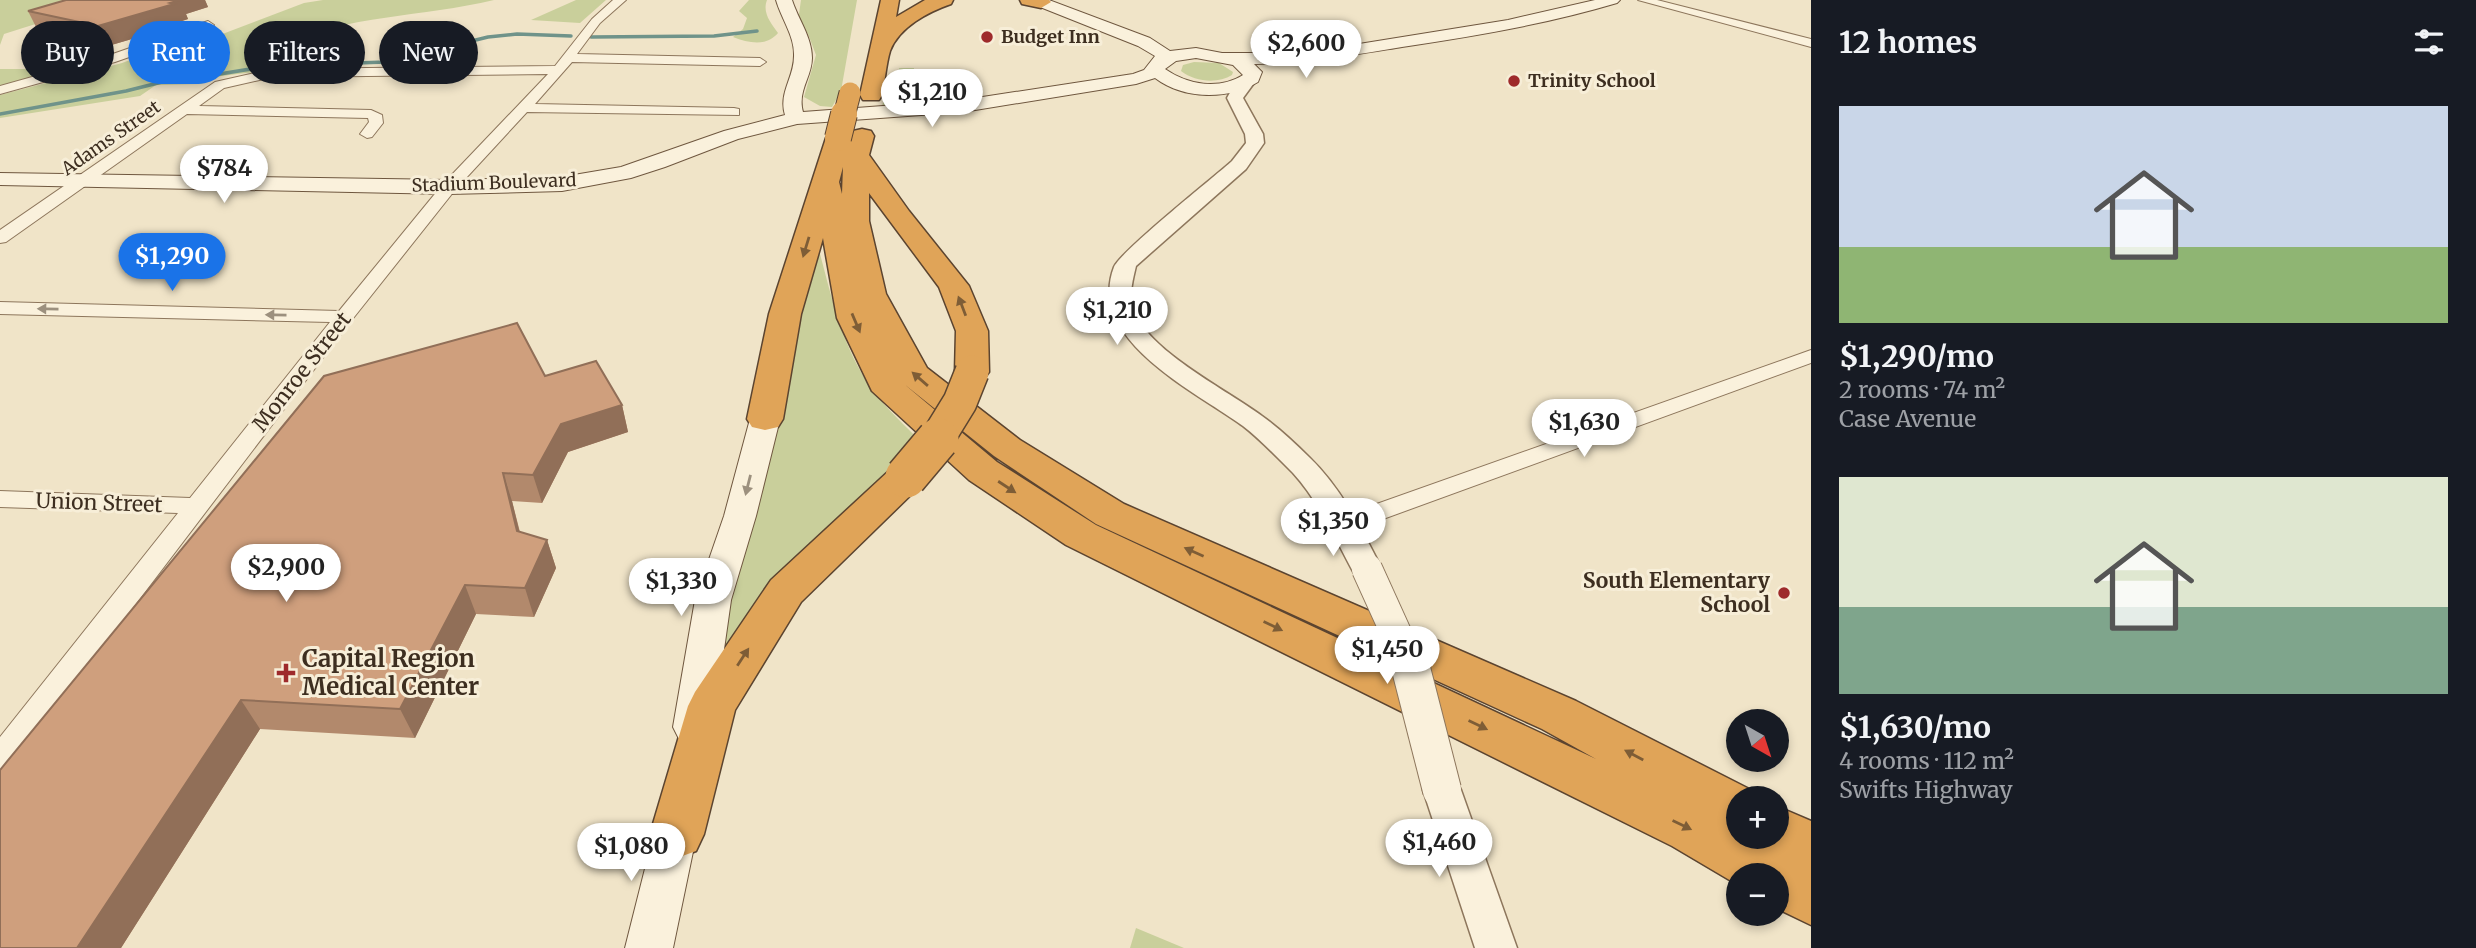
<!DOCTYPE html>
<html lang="en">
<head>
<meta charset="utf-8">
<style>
	:root { --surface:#171b24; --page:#242831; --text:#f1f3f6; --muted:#9ea1a6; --accent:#1a73e8 }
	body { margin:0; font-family:Merriweather,serif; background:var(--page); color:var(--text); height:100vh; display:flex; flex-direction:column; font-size:26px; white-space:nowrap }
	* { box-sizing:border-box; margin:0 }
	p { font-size:23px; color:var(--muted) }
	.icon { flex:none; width:38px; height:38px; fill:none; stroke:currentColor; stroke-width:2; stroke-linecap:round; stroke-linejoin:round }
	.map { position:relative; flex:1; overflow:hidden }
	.drawer { display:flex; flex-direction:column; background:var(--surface); width:665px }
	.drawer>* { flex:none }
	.hud { position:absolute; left:21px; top:21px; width:665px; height:63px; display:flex; gap:14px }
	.needle { width:46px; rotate:141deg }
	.tools { position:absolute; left:1726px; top:709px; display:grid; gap:14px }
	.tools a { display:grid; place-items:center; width:63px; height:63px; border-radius:50%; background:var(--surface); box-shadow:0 4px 10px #0003; font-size:35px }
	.price { position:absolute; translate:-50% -60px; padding:0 16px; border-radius:24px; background:#fff; color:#222; font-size:23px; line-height:46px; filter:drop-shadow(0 2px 4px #0008) }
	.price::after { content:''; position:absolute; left:50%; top:42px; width:21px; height:16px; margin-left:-10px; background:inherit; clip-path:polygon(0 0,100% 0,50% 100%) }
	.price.current { background:var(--accent); color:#fff }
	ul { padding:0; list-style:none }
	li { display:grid; align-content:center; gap:14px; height:371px; padding:0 28px }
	li span { display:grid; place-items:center; height:217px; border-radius:0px; color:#555 }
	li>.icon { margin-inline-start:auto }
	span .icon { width:126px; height:126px; fill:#fffc; stroke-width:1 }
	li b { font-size:30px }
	h2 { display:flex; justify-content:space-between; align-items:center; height:84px; padding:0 28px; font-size:30px }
	.pill { padding:0 24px; border-radius:32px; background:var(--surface); box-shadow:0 4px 10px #0003; font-size:24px; line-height:63px }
	.pill.current { background:var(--accent); color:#fff }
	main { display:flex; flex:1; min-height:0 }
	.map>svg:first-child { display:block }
	.green { fill:#c9cf9b }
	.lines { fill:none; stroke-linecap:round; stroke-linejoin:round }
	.stream { stroke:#6f938a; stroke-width:3.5 }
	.minor-casing { stroke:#8d765c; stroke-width:2 }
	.tertiary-casing { stroke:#8d765c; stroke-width:3 }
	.secondary-casing { stroke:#6f573f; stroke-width:2 }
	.motorway-casing { stroke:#5b4430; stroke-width:3 }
	.minor { fill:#faf1dc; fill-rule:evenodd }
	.tertiary { fill:#faf1dc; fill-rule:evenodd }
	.secondary { fill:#faf1dc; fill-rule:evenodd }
	.motorway { fill:#e0a458; fill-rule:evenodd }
	.tertiary-bridge-far1-casing { stroke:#8d765c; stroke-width:32; stroke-linecap:butt }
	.tertiary-bridge-casing { stroke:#8d765c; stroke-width:40; stroke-linecap:butt }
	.motorway-bridge-far3-casing { stroke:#5b4430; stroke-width:23; stroke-linecap:butt }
	.motorway-bridge-far2-casing { stroke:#5b4430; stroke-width:28; stroke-linecap:butt }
	.motorway-bridge-far1-casing { stroke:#5b4430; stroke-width:36; stroke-linecap:butt }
	.motorway-bridge-casing { stroke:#5b4430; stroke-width:44; stroke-linecap:butt }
	.tertiary-bridge-far1 { stroke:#faf1dc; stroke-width:30 }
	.tertiary-bridge { stroke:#faf1dc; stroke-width:38 }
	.motorway-bridge-far3 { stroke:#e0a458; stroke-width:21 }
	.motorway-bridge-far2 { stroke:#e0a458; stroke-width:26 }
	.motorway-bridge-far1 { stroke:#e0a458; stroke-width:33 }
	.motorway-bridge { stroke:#e0a458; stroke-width:41 }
	.wall { fill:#b2896c }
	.shaded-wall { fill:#916f58 }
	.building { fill:#cf9f7d; stroke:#916f58; stroke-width:2 }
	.oneway { fill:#7e5d36 }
	.oneway2 { fill:#9c907e }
	.poi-dot { fill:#9e2a2b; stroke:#f7eed8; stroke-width:2.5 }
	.labels { text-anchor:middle; stroke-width:6; stroke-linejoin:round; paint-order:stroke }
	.far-poi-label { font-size:18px; font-weight:bold; fill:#3d2e20; stroke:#f7eed8; text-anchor:start }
	.far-street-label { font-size:18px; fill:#3d2e20; stroke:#f7eed8 }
	.street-label { font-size:21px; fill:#3d2e20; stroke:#f7eed8 }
	.poi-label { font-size:21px; font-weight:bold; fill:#3d2e20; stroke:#f7eed8; text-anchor:end }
	.near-poi-label { font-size:24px; font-weight:bold; fill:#3d2e20; stroke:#f7eed8; text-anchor:start }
</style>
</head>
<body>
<main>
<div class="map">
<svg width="1811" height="948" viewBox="0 0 1811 948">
	<rect width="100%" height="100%" fill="#f0e4c8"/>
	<path class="green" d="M 0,0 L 111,0 L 4,34 L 0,45 Z
		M 323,0 L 494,0 C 423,17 347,15 281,45 L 294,57 L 270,70 L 221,76 L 201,84 L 156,85 L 140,96 L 0,118 L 0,95 L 122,63 L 171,45 L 212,38 L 304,3 Z
		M 576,0 L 606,0 L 580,23 L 531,20 Z
		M 749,0 L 767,0 C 762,13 771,23 778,33 C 766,47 749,43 733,37 L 743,29 L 747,18 L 739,11 Z
		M 801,0 L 857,0 L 841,91 L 832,107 L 820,106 L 804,97 L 816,55 L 808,34 L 798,21 Z
		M 88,59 L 94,60 L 0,86 L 0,69 L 29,69 Z
		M 1194,62 L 1219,63 L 1233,72 L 1232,75 C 1218,84 1195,82 1181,71 L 1183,65 Z
		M 899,68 L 914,68 L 912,105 L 882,106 L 892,75 L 898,75 Z
		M 817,243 C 831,293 841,346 872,389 C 886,409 907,427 924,445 L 735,645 L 713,662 Z
		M 1136,928 L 1184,948 L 1130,948 Z"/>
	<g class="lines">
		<path class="stream" d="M 591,37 L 714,36 L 757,31
			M 0,114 L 126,91 L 178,78 L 195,78 L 269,66 L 386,62 L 488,37 L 517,34 L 571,36"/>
		<g class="minor-casing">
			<path id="minor" d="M 613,0 L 626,0 L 600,23 L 577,54 L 760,58 L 766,62 L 760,66 L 572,62 L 535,104 L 734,108 L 739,109 L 739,115 L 527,112 L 455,190 L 351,321 L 11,768 L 0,772 L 0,737 L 178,513 L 0,507 L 0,491 L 190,498 L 330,322 L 0,314 L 0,302 L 339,311 L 443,184 L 548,74 L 273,77 L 224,88 L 199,106 L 371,110 L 382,115 L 383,123 L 372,137 L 367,138 L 360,134 L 369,122 L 368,118 L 187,114 L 6,242 L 0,243 L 0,230 L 215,82 L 273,69 L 555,66 L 592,19 Z
				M 1638,0 L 1657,0 L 1811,39 L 1811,47 Z
				M 208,21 L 214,25 L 212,28 L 115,62 L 0,94 L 0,86 L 107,56 Z
				M 1811,350 L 1811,363 L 1353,530 L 1345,532 L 1337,530 L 1333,524 L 1337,518 Z"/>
		</g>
		<g class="tertiary-casing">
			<path id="tertiary" d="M 1246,78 L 1254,83 L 1243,98 L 1263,134 L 1264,143 L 1246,169 L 1136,266 C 1132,283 1128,296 1135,313 C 1152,353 1227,390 1262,416 C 1279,428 1295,443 1310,458 C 1342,489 1362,530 1382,569 L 1378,577 L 1367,580 L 1356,577 C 1336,541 1321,504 1293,473 C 1277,457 1261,440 1243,426 C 1195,391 1086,340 1114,267 C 1121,251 1213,178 1232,161 L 1246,143 L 1245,134 L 1227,98 L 1234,85 Z
				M 1442,774 L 1455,778 L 1461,790 L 1517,948 L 1475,948 L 1423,790 L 1429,778 Z"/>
		</g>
		<g class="secondary-casing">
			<path id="secondary" d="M 776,0 L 792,0 C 798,19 812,37 812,58 C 812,77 797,91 803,112 L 963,100 L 1133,74 L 1144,70 L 1155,56 L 1138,46 L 1030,3 L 1027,0 L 1049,0 L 1150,38 L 1170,51 L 1196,48 L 1222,53 L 1270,53 L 1359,44 L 1508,20 L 1595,0 L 1620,0 L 1617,3 C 1547,24 1475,36 1402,47 C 1353,55 1304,64 1254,64 L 1262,72 L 1258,82 C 1229,100 1184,100 1155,78 L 1136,84 L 963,112 L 797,124 L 738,139 L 665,167 L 631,178 L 562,191 L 449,194 L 0,185 L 0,173 L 449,180 L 562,177 L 621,167 L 724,131 L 785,115 C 778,92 795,77 794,54 C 794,35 781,18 776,0 ZM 1196,58 L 1233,65 L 1243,75 C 1219,90 1188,85 1165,69 L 1176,61 Z
				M 765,410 L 775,413 L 780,419 L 756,516 L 731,600 L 713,727 L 707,739 L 693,744 L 679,739 L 673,727 L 695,600 L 724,516 L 750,419 L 755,413 Z
				M 680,794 L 695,799 L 701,813 L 673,948 L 625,948 L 659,813 L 665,799 Z"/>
		</g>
		<g class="motorway-casing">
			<path id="motorway" d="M 881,0 L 899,0 L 896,17 L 925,0 L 953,0 L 951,4 C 928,12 899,27 890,51 C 886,64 885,81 882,95 L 879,100 L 863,100 L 860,95 Z
				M 1020,0 L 1049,0 L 1051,2 L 1041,8 L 1022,4 Z
				M 862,129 L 871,131 L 874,136 L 869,155 L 909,211 L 969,286 L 988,331 L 989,372 L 984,379 L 972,382 L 960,379 L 955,372 L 956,331 L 939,287 L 869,193 L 869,221 L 886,294 L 927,368 L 1020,440 L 1124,504 L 1576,701 L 1757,793 L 1759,798 L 1738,798 L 1738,836 L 1776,836 L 1776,806 L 1811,821 L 1811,925 L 1776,908 L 1776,875 L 1738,875 L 1738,885 L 1672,846 L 1066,545 L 969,480 L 872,391 L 837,318 L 823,238 L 801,314 L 783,419 L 778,427 L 765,430 L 752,427 L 747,419 L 769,314 L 826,138 L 829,133 L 838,131 L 847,133 L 849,137 L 853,131 ZM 843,167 L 842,194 L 839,182 ZM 904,384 L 994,456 L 1096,524 L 1542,729 L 1596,759 L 1096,525 L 997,462 Z
				M 906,464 L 920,468 L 925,477 L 920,486 L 801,602 L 735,710 L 704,834 L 696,851 L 677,858 L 658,851 L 650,834 L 688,706 L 695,692 L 771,580 L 892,468 Z"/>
		</g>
		<use href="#minor" class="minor"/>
		<use href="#tertiary" class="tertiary"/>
		<use href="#secondary" class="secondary"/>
		<use href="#motorway" class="motorway"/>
		<g class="tertiary-bridge-far1-casing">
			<path id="tertiary-bridge-far1" d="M 1367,569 L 1411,666"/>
		</g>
		<g class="tertiary-bridge-casing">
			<path id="tertiary-bridge" d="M 1410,665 L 1442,790"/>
		</g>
		<g class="motorway-bridge-far3-casing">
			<path id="motorway-bridge-far3" d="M 844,116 L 850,93"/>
		</g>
		<g class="motorway-bridge-far2-casing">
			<path id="motorway-bridge-far2" d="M 838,138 L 844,114"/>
		</g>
		<g class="motorway-bridge-far1-casing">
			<path id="motorway-bridge-far1" d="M 936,441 L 960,402 L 972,372"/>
		</g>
		<g class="motorway-bridge-casing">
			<path id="motorway-bridge" d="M 906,477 L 938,439"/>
		</g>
		<use href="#tertiary-bridge-far1" class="tertiary-bridge-far1"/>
		<use href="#tertiary-bridge" class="tertiary-bridge"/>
		<use href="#motorway-bridge-far3" class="motorway-bridge-far3"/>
		<use href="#motorway-bridge-far2" class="motorway-bridge-far2"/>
		<use href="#motorway-bridge-far1" class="motorway-bridge-far1"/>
		<use href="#motorway-bridge" class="motorway-bridge"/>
	</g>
	<path class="wall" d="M 66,0 L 205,0 L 208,7 L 186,14 L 188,19 L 182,21 L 183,24 L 108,46 L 38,31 L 28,11 Z
		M 545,376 L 622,405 L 628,432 L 568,452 L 542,503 L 512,501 L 520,532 L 547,540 L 556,568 L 534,617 L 476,614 L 415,738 L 260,729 L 121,948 L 0,948 Z"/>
	<path class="shaded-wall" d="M 172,0 L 205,0 L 208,7 L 186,14 L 188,19 L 182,21 L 183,24 L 108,46 L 98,26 Z
		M 622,405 L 628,432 L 568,452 L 542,503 L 533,475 L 561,424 Z
		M 503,473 L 512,501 L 526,559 L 517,531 Z
		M 547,540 L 556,568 L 534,617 L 525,588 Z
		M 465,585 L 476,614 L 415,738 L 400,709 Z
		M 241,700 L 260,729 L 121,948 L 77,948 Z"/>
	<path class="building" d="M 66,0 L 180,0 L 170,3 L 174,4 L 98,26 L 28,11 Z
		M 517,323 L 545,376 L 596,361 L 622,405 L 561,424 L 533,475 L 503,473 L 517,531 L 547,540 L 525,588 L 465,585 L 400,709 L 241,700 L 77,948 L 0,948 L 0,770 L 324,376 Z"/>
	<defs><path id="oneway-solid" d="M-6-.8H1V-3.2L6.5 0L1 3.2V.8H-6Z" transform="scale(1.75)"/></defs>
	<g class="oneway">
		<use href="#oneway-solid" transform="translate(806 247) rotate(107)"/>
		<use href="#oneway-solid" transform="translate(962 306) rotate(-111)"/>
		<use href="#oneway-solid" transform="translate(856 323) rotate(67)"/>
		<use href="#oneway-solid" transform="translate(920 379) rotate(-139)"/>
		<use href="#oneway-solid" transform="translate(1007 487) rotate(33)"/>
		<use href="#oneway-solid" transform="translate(1194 552) rotate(-156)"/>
		<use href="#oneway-solid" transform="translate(1273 626) rotate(26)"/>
		<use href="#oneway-solid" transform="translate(743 657) rotate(-57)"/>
		<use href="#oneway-solid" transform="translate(1478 725) rotate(26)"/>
		<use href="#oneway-solid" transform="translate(1634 755) rotate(-152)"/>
		<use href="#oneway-solid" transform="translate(1682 825) rotate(26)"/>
	</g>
	<g class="oneway2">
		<use href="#oneway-solid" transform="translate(48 309) rotate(-179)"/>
		<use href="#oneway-solid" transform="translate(276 315) rotate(-179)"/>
		<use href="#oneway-solid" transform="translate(748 485) rotate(104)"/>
	</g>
	<g class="poi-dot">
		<circle cx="987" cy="37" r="7"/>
		<circle cx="1514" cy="81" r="7"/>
		<circle cx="1784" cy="593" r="7"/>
		<path d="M282.5 662.5h7v7h7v7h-7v7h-7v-7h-7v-7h7z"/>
	</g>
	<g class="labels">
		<g class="far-poi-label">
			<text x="1001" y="43">Budget Inn</text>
			<text x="1528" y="87">Trinity School</text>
		</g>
		<g class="far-street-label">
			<text transform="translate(111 138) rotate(-35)" y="6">Adams Street</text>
			<text transform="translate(494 183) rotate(-2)" y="6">Stadium Boulevard</text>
		</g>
		<g class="street-label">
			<text transform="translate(302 372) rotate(-52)" y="7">Monroe Street</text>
			<text transform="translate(99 503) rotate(2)" y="7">Union Street</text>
		</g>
		<g class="poi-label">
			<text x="1770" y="588">South Elementary<tspan x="1770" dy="24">School</tspan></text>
		</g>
		<g class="near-poi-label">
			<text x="302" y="667">Capital Region<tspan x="302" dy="28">Medical Center</tspan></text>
		</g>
	</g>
</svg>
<div class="tools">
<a><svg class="needle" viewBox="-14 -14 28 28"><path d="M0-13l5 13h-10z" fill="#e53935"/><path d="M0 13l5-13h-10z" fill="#9ea1a6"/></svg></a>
<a>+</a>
<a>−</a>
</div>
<b class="price" style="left:1306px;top:80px">$2,600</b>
<b class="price" style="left:932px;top:129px">$1,210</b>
<b class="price" style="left:224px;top:205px">$784</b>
<b class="price current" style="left:172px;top:293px">$1,290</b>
<b class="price" style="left:1117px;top:347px">$1,210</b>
<b class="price" style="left:1584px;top:459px">$1,630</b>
<b class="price" style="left:1333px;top:558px">$1,350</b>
<b class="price" style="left:286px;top:604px">$2,900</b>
<b class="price" style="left:681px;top:618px">$1,330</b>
<b class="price" style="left:1387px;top:686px">$1,450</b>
<b class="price" style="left:1439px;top:879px">$1,460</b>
<b class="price" style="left:631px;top:883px">$1,080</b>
<div class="hud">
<a class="pill">Buy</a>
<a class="pill current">Rent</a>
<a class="pill">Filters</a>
<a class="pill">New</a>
</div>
</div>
<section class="drawer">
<h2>12 homes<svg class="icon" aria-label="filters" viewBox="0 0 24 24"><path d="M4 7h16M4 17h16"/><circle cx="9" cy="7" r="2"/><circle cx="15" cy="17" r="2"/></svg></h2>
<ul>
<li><span style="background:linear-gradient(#c9d6e8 65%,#8fb573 0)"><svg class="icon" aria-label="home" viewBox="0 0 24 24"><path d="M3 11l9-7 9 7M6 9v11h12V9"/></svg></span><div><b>$1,290/mo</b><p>2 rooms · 74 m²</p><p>Case Avenue</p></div></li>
<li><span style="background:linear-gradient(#dfe7d0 60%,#7fa58c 0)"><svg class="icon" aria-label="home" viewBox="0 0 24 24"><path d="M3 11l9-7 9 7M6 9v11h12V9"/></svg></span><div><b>$1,630/mo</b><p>4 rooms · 112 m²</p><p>Swifts Highway</p></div></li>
</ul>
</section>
</main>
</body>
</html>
